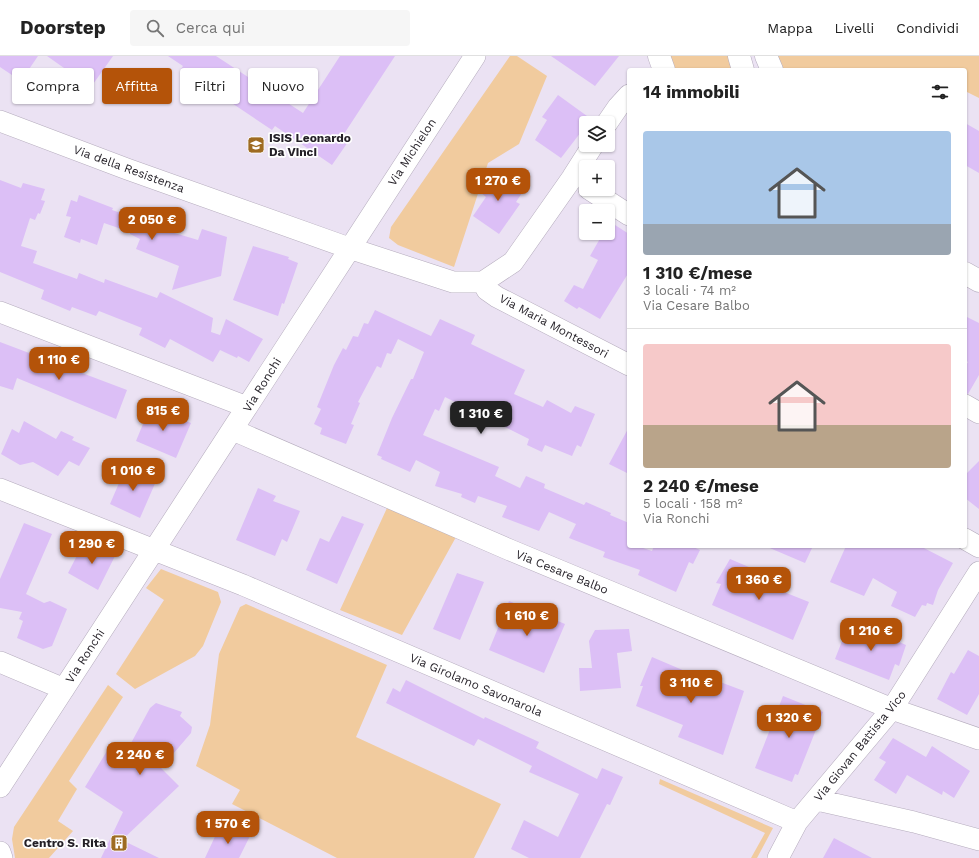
<!DOCTYPE html>
<html lang="it">
<head>
<meta charset="utf-8">
<style>
	:root { --surface:#fff; --page:#f6f6f6; --text:#222; --muted:#767676; --line:#e0e0e0; --accent:#b45309 }
	body { margin:0; font-family:"Work Sans",sans-serif; background:var(--page); color:var(--text); height:100vh; display:flex; flex-direction:column; font-size:15px; white-space:nowrap }
	* { box-sizing:border-box; margin:0 }
	p { font-size:13px; color:var(--muted) }
	.icon { flex:none; width:22px; height:22px; fill:none; stroke:currentColor; stroke-width:2; stroke-linecap:round; stroke-linejoin:round }
	.map { position:relative; flex:1; overflow:hidden }
	.panel { position:absolute; left:627px; top:12px; width:340px; height:480px; display:flex; flex-direction:column; background:var(--surface); border-radius:4px; box-shadow:0 1px 3px #0004 }
	.panel>* { flex:none }
	.hud { position:absolute; left:12px; top:12px; width:380px; height:36px; display:flex; gap:8px }
	.buttons { position:absolute; left:579px; top:60px; display:grid; gap:8px }
	.buttons a { display:grid; place-items:center; width:36px; height:36px; border-radius:4px; background:var(--surface); box-shadow:0 1px 3px #0004; font-size:20px }
	.price { position:absolute; translate:-50% -34px; padding:0 9px; border-radius:8px; background:var(--accent); color:#fff; font-size:13px; line-height:26px; filter:drop-shadow(0 1px 2px #0008) }
	.price::after { content:''; position:absolute; left:50%; top:24px; width:12px; height:9px; margin-left:-6px; background:inherit; clip-path:polygon(0 0,100% 0,50% 100%) }
	.price.current { background:#222; color:#fff }
	ul { padding:0; list-style:none }
	li { display:grid; align-content:center; gap:8px; height:212px; padding:0 16px }
	li+li { border-top:1px solid var(--line) }
	li span { display:grid; place-items:center; height:124px; border-radius:4px; color:#555 }
	li>.icon { margin-inline-start:auto }
	span .icon { width:72px; height:72px; fill:#fffc; stroke-width:1 }
	li b { font-size:17px }
	h2 { display:flex; justify-content:space-between; align-items:center; height:48px; padding:0 16px; font-size:17px }
	.chip { padding:0 14px; border-radius:4px; background:var(--surface); box-shadow:0 1px 3px #0004; font-size:14px; line-height:36px }
	.chip.current { background:var(--accent); color:#fff }
	header { display:flex; align-items:center; gap:24px; box-sizing:border-box; height:56px; padding:0 20px; background:var(--surface); border-bottom:1px solid var(--line) }
	header strong { font-size:19px }
	nav { display:flex; gap:22px; margin-inline-start:auto; font-size:14px }
	.search { width:280px; height:36px; background:var(--page); display:flex; align-items:center; gap:10px; box-sizing:border-box; padding:0 14px; border-radius:4px; color:var(--muted); font-size:15px }
	.map>svg:first-child { display:block }
	.green { fill:#f1cb9e }
	.building { fill:#dcbff6 }
	.lines { fill:none; stroke-linecap:round; stroke-linejoin:round }
	.street-casing { stroke:#b5acbd; stroke-width:22 }
	.secondary-casing { stroke:#b5acbd; stroke-width:23 }
	.street { stroke:#fff; stroke-width:21 }
	.secondary { stroke:#fff; stroke-width:22 }
	.labels { text-anchor:middle; stroke-width:3.5; stroke-linejoin:round; paint-order:stroke }
	.poi-label { font-size:12px; font-weight:bold; fill:#231f26; stroke:#fff; text-anchor:start }
	.street-label { font-size:12px; fill:#231f26; stroke:#fff }
</style>
</head>
<body>
<header>
<strong>Doorstep</strong>
<div class="search"><svg class="icon" aria-label="search" viewBox="0 0 24 24"><circle cx="10" cy="10" r="6"/><path d="M15 15l6 6"/></svg>Cerca qui</div>
<nav><a>Mappa</a><a>Livelli</a><a>Condividi</a></nav>
</header>
<div class="map">
<svg width="979" height="802" viewBox="0 0 979 802">
	<rect width="100%" height="100%" fill="#ebe2f3"/>
	<path class="green" d="M 510,0 L 517,0 L 547,20 L 519,88 L 488,107 L 454,211 L 398,189 L 389,182 L 391,171 Z
		M 668,0 L 731,0 L 738,14 L 674,14 Z
		M 771,0 L 979,0 L 979,42 L 965,35 L 965,14 L 777,14 Z
		M 387,452 L 456,481 L 402,579 L 340,554 Z
		M 161,513 L 218,536 L 221,546 L 203,590 L 195,600 L 135,633 L 116,618 L 164,544 L 146,532 Z
		M 246,548 L 387,609 L 356,681 L 501,748 L 474,802 L 337,802 L 232,748 L 240,734 L 196,710 L 210,669 L 219,598 L 240,551 Z
		M 108,629 L 123,641 L 69,725 L 77,733 L 58,765 L 73,775 L 49,802 L 15,802 L 12,783 L 14,771 Z
		M 660,723 L 773,772 L 757,802 L 751,802 L 765,777 L 659,728 Z"/>
	<path class="building" d="M 0,0 L 38,0 L 21,25 L 0,11 Z
		M 47,0 L 113,0 L 91,31 Z
		M 168,0 L 216,0 L 303,57 L 340,0 L 395,0 L 342,81 L 348,86 L 332,109 L 275,70 L 272,74 L 181,13 L 183,10 Z
		M 551,0 L 619,0 L 595,30 Z
		M 558,39 L 587,60 L 580,69 L 581,76 L 561,102 L 535,84 L 547,64 L 542,61 Z
		M 965,67 L 979,75 L 979,117 L 965,109 Z
		M 495,114 L 524,134 L 516,146 L 520,148 L 499,178 L 473,160 L 486,141 L 480,136 Z
		M 0,124 L 21,132 L 23,127 L 45,133 L 41,144 L 45,145 L 40,158 L 38,157 L 35,164 L 30,162 L 21,190 L 37,195 L 33,207 L 77,223 L 79,217 L 104,227 L 105,223 L 157,242 L 160,236 L 213,262 L 211,276 L 220,279 L 226,263 L 263,283 L 249,306 L 238,300 L 237,302 L 220,294 L 213,306 L 170,283 L 165,292 L 139,279 L 142,272 L 99,255 L 96,260 L 72,251 L 70,255 L 41,243 L 44,234 L 0,216 Z
		M 79,139 L 113,152 L 112,154 L 162,171 L 161,173 L 198,184 L 202,173 L 227,181 L 221,220 L 172,234 L 179,210 L 136,193 L 140,183 L 130,178 L 130,176 L 104,167 L 97,189 L 81,183 L 80,187 L 64,181 L 71,161 L 66,160 L 71,144 L 77,146 Z
		M 615,169 L 629,178 L 629,216 L 600,263 L 579,251 L 577,253 L 564,245 L 574,229 L 583,233 L 598,204 L 590,200 L 602,179 L 607,182 Z
		M 253,190 L 289,201 L 288,203 L 298,207 L 284,248 L 282,247 L 278,260 L 233,244 Z
		M 375,254 L 431,280 L 440,263 L 475,279 L 471,288 L 525,314 L 514,338 L 543,351 L 547,344 L 571,357 L 575,350 L 595,358 L 581,391 L 577,389 L 572,400 L 545,389 L 542,396 L 527,389 L 529,383 L 445,341 L 439,355 L 435,353 L 423,379 L 499,411 L 495,420 L 520,432 L 526,420 L 545,428 L 544,432 L 584,449 L 586,446 L 611,457 L 610,459 L 629,467 L 629,490 L 637,490 L 652,495 L 654,490 L 691,490 L 700,494 L 693,508 L 689,506 L 676,536 L 638,519 L 640,514 L 603,501 L 605,496 L 569,482 L 576,468 L 549,456 L 539,475 L 502,461 L 507,450 L 478,440 L 475,447 L 461,441 L 462,438 L 435,430 L 440,416 L 416,404 L 410,416 L 381,403 L 382,401 L 377,399 L 392,362 L 411,323 L 413,323 L 424,296 L 398,283 L 391,298 L 387,297 L 381,312 L 377,310 L 358,346 L 360,347 L 351,368 L 354,369 L 346,388 L 320,378 L 322,372 L 314,368 L 321,353 L 317,351 L 334,309 L 343,292 L 346,294 L 353,280 L 358,281 L 364,267 L 368,268 Z
		M 965,260 L 979,267 L 979,319 L 968,338 L 965,337 L 965,311 L 968,306 L 965,304 Z
		M 0,286 L 127,334 L 116,363 L 17,322 L 13,334 L 0,330 Z
		M 150,351 L 191,367 L 176,402 L 136,385 Z
		M 24,365 L 56,383 L 61,375 L 74,381 L 72,384 L 90,392 L 79,410 L 69,405 L 58,420 L 33,406 L 20,409 L 1,398 L 12,373 L 19,377 Z
		M 629,371 L 629,418 L 609,408 Z
		M 979,405 L 979,453 L 965,442 L 965,419 Z
		M 128,412 L 157,423 L 140,462 L 110,448 L 122,420 L 124,421 Z
		M 258,432 L 276,440 L 273,445 L 300,455 L 287,486 L 282,483 L 275,500 L 236,484 Z
		M 342,460 L 364,468 L 337,528 L 306,514 L 320,482 L 329,486 Z
		M 24,467 L 52,478 L 26,538 L 44,547 L 50,545 L 67,553 L 52,590 L 43,593 L 17,582 L 23,565 L 19,563 L 22,556 L 0,552 L 0,523 Z
		M 85,484 L 115,500 L 98,534 L 68,517 Z
		M 765,490 L 813,490 L 805,507 Z
		M 846,490 L 920,490 L 953,507 L 938,534 L 933,549 L 927,547 L 926,550 L 922,549 L 915,561 L 891,550 L 897,536 L 873,522 L 864,540 L 830,526 Z
		M 730,503 L 763,517 L 759,526 L 809,546 L 793,584 L 712,549 L 721,528 L 716,527 Z
		M 457,517 L 484,526 L 460,584 L 433,573 Z
		M 509,545 L 565,568 L 544,617 L 489,594 Z
		M 859,568 L 906,589 L 899,610 L 895,608 L 889,624 L 835,603 L 844,580 L 851,583 Z
		M 629,573 L 632,595 L 617,597 L 621,632 L 580,635 L 579,612 L 592,612 L 589,585 L 595,574 Z
		M 968,594 L 979,600 L 979,638 L 967,659 L 937,643 L 951,616 L 954,618 Z
		M 652,601 L 706,624 L 707,621 L 744,635 L 723,699 L 678,681 L 683,669 L 636,650 L 643,630 L 640,630 Z
		M 406,624 L 484,663 L 485,661 L 539,686 L 536,692 L 597,723 L 602,712 L 623,721 L 610,749 L 607,748 L 580,802 L 529,802 L 511,793 L 524,764 L 558,781 L 579,738 L 529,716 L 532,710 L 478,683 L 474,690 L 386,647 L 393,632 L 400,636 Z
		M 783,640 L 823,656 L 798,719 L 795,718 L 792,726 L 755,712 Z
		M 156,647 L 182,656 L 180,660 L 192,671 L 191,677 L 161,712 L 179,730 L 122,784 L 159,802 L 101,802 L 123,756 L 85,731 L 107,695 L 119,704 L 130,689 L 150,652 Z
		M 893,682 L 926,701 L 932,690 L 970,715 L 954,742 L 943,735 L 942,739 L 907,719 L 896,738 L 874,724 L 886,706 L 879,702 Z
		M 219,772 L 232,778 L 236,772 L 250,780 L 239,802 L 205,802 Z
		M 834,782 L 872,802 L 823,802 Z"/>
	<g class="lines">
		<g class="street-casing">
			<path id="street" d="M 0,65 L 127,113 L 349,192 L 453,226 L 483,226 L 513,206 L 572,122 L 593,89
				M 607,67 L 618,51 L 629,39
				M 589,133 L 629,159
				M 483,226 L 487,234 L 497,241 L 629,309
				M 0,256 L 247,351
				M 965,349 L 979,357
				M 233,374 L 510,494 L 892,653 L 979,683
				M 0,433 L 243,529 L 797,766
				M 965,483 L 979,491
				M 0,606 L 64,633
				M 0,731 L 475,0
				M 817,744 L 914,766 L 979,784
				M 0,796 L 2,802
				M 778,802 L 797,766 L 892,653 L 979,516"/>
		</g>
		<g class="secondary-casing">
			<path id="secondary" d="M 659,0 L 664,14
				M 739,0 L 743,14
				M 766,0 L 772,14
				M 965,217 L 979,225"/>
		</g>
		<use href="#street" class="street"/>
		<use href="#secondary" class="secondary"/>
	</g>
	<defs>
		<g id="school-square" transform="scale(0.9)"><rect x="-9" y="-9" width="18" height="18" rx="4" fill="#9e6b22" stroke="#fff"/><path d="M0-5L7-2L0 1L-7-2ZM-4 1L0 2.5L4 1V4Q0 6-4 4Z" fill="#fff"/></g>
		<g id="building-square" transform="scale(0.9)"><rect x="-9" y="-9" width="18" height="18" rx="4" fill="#9e6b22" stroke="#fff"/><path d="M-4-6H4V6H1V3H-1V6H-4ZM-2.5-4.3h1.7v1.8h-1.7ZM.8-4.3h1.7v1.8H.8ZM-2.5-1h1.7V.8h-1.7ZM.8-1h1.7V.8H.8Z" fill="#fff"/></g>
	</defs>
	<g fill-rule="evenodd">
		<use href="#school-square" x="256" y="89"/>
		<use href="#building-square" x="119" y="787"/>
	</g>
	<g class="labels">
		<g class="poi-label">
			<text x="269" y="86">ISIS Leonardo<tspan x="269" dy="14">Da Vinci</tspan></text>
			<text x="106" y="791" text-anchor="end">Centro S. Rita</text>
		</g>
		<g class="street-label">
			<text transform="translate(412 96) rotate(-57)" y="4">Via Michielon</text>
			<text transform="translate(129 113) rotate(20)" y="4">Via della Resistenza</text>
			<text transform="translate(554 270) rotate(28)" y="4">Via Maria Montessori</text>
			<text transform="translate(262 329) rotate(-58)" y="4">Via Ronchi</text>
			<text transform="translate(562 516) rotate(22)" y="4">Via Cesare Balbo</text>
			<text transform="translate(85 600) rotate(-57)" y="4">Via Ronchi</text>
			<text transform="translate(476 629) rotate(23)" y="4">Via Girolamo Savonarola</text>
			<text transform="translate(860 690) rotate(-51)" y="4">Via Giovan Battista Vico</text>
		</g>
	</g>
</svg>
<div class="buttons">
<a><svg class="icon" aria-label="layers" viewBox="0 0 24 24"><path d="M12 4l9 5-9 5-9-5zM3 14l9 5 9-5"/></svg></a>
<a>+</a>
<a>−</a>
</div>
<b class="price" style="left:498px;top:146px">1 270 €</b>
<b class="price" style="left:152px;top:185px">2 050 €</b>
<b class="price" style="left:59px;top:325px">1 110 €</b>
<b class="price" style="left:163px;top:376px">815 €</b>
<b class="price current" style="left:481px;top:379px">1 310 €</b>
<b class="price" style="left:133px;top:436px">1 010 €</b>
<b class="price" style="left:92px;top:509px">1 290 €</b>
<b class="price" style="left:759px;top:545px">1 360 €</b>
<b class="price" style="left:527px;top:581px">1 610 €</b>
<b class="price" style="left:871px;top:596px">1 210 €</b>
<b class="price" style="left:691px;top:648px">3 110 €</b>
<b class="price" style="left:789px;top:683px">1 320 €</b>
<b class="price" style="left:140px;top:720px">2 240 €</b>
<b class="price" style="left:228px;top:789px">1 570 €</b>
<div class="hud">
<a class="chip">Compra</a>
<a class="chip current">Affitta</a>
<a class="chip">Filtri</a>
<a class="chip">Nuovo</a>
</div>
<section class="panel">
<h2>14 immobili<svg class="icon" aria-label="filters" viewBox="0 0 24 24"><path d="M4 7h16M4 17h16"/><circle cx="9" cy="7" r="2"/><circle cx="15" cy="17" r="2"/></svg></h2>
<ul>
<li><span style="background:linear-gradient(#a9c7e8 75%,#9aa5b1 0)"><svg class="icon" aria-label="home" viewBox="0 0 24 24"><path d="M3 11l9-7 9 7M6 9v11h12V9"/></svg></span><div><b>1 310 €/mese</b><p>3 locali · 74 m²</p><p>Via Cesare Balbo</p></div></li>
<li><span style="background:linear-gradient(#f6c9c9 65%,#b9a48a 0)"><svg class="icon" aria-label="home" viewBox="0 0 24 24"><path d="M3 11l9-7 9 7M6 9v11h12V9"/></svg></span><div><b>2 240 €/mese</b><p>5 locali · 158 m²</p><p>Via Ronchi</p></div></li>
</ul>
</section>
</div>
</body>
</html>
